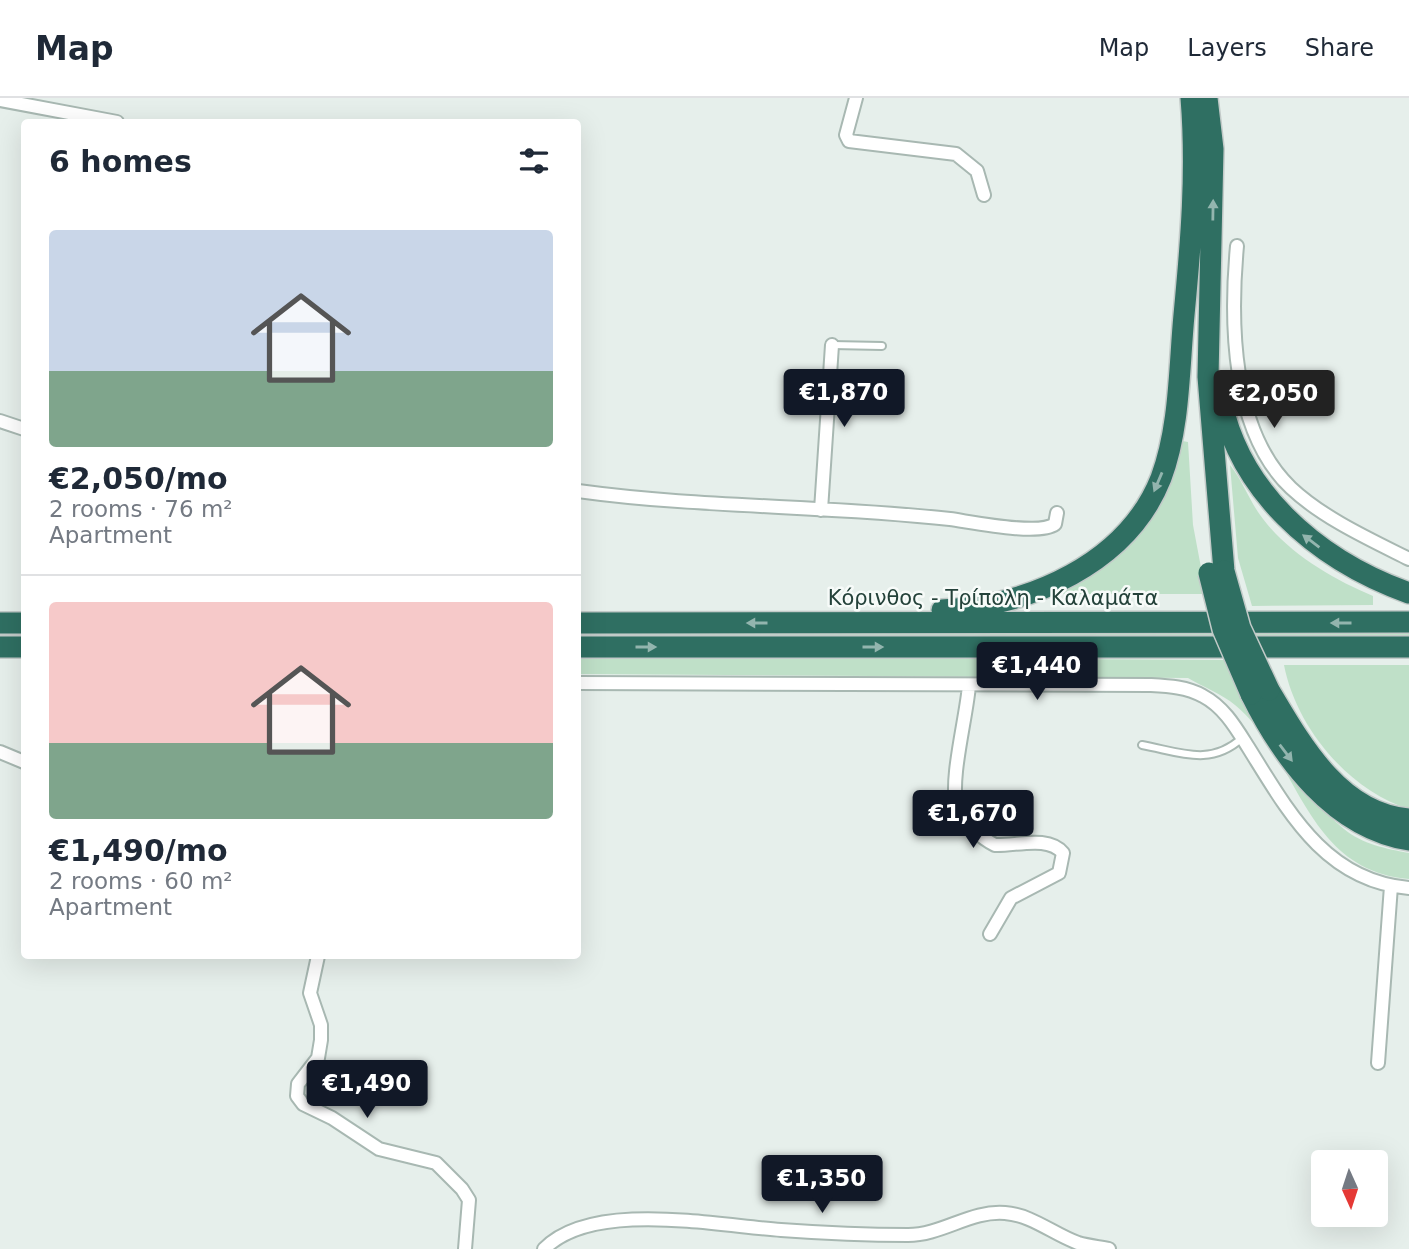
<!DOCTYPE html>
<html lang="en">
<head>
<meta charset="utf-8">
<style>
	:root { --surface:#fff; --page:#f2f2f3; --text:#1f2937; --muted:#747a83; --line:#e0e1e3; --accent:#111827 }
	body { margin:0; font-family:"DejaVu Sans",sans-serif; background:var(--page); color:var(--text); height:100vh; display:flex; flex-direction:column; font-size:26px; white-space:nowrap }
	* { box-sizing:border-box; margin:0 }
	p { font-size:23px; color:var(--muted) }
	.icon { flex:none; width:38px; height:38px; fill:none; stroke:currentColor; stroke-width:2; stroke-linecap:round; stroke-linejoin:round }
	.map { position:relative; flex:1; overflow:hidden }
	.side { position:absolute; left:21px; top:21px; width:560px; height:840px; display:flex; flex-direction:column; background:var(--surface); border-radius:7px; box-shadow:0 7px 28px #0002 }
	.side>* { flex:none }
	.needle { width:46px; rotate:177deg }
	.buttons { position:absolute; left:1311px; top:1052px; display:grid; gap:14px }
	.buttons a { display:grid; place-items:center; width:77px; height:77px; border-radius:7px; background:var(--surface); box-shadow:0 7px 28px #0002; font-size:35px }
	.price { position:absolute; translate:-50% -60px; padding:0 16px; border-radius:7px; background:var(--accent); color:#fff; font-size:23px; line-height:46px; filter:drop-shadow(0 2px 4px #0008) }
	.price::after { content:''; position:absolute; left:50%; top:42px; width:21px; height:16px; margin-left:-10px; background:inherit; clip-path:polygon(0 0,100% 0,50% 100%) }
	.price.active { background:#222; color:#fff }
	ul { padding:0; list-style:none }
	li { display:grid; align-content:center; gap:14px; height:371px; padding:0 28px }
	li+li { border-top:2px solid var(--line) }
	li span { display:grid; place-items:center; height:217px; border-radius:7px; color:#555 }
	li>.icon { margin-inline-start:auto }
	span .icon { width:126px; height:126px; fill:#fffc; stroke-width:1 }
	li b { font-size:30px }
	h2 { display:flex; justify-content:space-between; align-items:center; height:84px; padding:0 28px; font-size:30px }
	header { display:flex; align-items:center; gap:42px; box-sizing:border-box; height:98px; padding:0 35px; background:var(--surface); border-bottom:2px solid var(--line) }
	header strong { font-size:33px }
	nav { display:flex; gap:38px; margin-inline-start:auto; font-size:24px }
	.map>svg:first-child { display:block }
	.green { fill:#bfe0c8 }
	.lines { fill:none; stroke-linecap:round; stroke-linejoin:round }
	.service-casing { stroke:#a8b8b2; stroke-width:10 }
	.minor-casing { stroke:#a8b8b2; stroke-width:16 }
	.motorway-casing { stroke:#c2cac8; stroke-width:24 }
	.service { stroke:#fff; stroke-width:6 }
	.minor { stroke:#fff; stroke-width:12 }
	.motorway { stroke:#2f6f62; stroke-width:21 }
	.motorway-bridge-casing { stroke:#c2cac8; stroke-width:24; stroke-linecap:butt }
	.motorway-bridge { stroke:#2f6f62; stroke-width:21 }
	.oneway { fill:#93b5ae }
	.labels { text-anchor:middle; stroke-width:5; stroke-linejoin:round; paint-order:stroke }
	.street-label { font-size:21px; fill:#24423a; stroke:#f7fbf9 }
</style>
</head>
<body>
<header>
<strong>Map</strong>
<nav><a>Map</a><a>Layers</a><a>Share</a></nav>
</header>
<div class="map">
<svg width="1409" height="1151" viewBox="0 0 1409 1151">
	<rect width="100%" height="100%" fill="#e6efeb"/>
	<path class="green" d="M 1177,342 L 1188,344 L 1193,427 L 1206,496 L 1035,496 L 1112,454 Z
		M 1230,367 C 1242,382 1248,399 1258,414 C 1284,453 1332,481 1373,498 L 1373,507 L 1252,508 L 1238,460 Z
		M 1409,533 L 1409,539 L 578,540 L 578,534 Z
		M 578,558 L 1225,562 C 1259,617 1293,690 1344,731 C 1362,746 1387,751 1409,755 L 1409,781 C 1304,772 1300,661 1235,607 C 1222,596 1203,589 1188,580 L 578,576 Z
		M 1284,567 L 1409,567 L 1409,711 C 1348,692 1296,629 1284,567 Z"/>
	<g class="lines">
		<g class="service-casing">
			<path id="service" d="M 832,247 L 882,248
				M 830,302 L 872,301
				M 1142,647 C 1180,654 1210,669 1242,640"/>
		</g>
		<g class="minor-casing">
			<path id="minor" d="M 856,0 L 846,37 L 849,43 L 956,56 L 977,73 L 984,97
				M 0,2 L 117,24
				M 1237,148 C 1230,223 1231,333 1291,390 C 1323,420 1369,441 1409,461
				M 0,323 L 24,331
				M 578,393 C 701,410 826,407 950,421 C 972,424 1039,438 1055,426 L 1057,415
				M 821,412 L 832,247
				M 578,585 L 1151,587 C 1169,588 1187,589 1203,598 C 1224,609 1236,630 1248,649 C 1288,713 1325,783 1409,790
				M 969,587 C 967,617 949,683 957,708 C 962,723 981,740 995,747 C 1016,748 1048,737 1063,755 L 1059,775 L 1011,800 L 990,836
				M 0,654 L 24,664
				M 318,858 L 310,895 L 321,927 L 321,942 L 318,960 L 298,986 L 297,998 L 303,1006 L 332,1020 L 379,1051 L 436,1065 L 462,1091 L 469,1102 L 465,1151
				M 1378,965 L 1391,788
				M 544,1151 C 593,1101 719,1128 781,1132 C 822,1135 866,1137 908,1137 C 942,1137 971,1112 1005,1115 C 1032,1117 1053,1136 1078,1145 C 1088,1148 1099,1149 1109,1151"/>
		</g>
		<g class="motorway-casing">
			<path id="motorway" d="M 1207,0 L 1213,51 L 1208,279 L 1224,473
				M 1219,290 C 1234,392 1317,462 1409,495
				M 942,512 C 1029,508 1127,466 1161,380 C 1180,329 1179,270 1184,217 C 1191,144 1197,73 1191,0
				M 0,525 L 24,525
				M 578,525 L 1409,524
				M 0,549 L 24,549
				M 578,549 L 1409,549
				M 1269,592 C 1301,646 1340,716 1409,721
				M 1251,596 C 1283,661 1334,730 1409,742"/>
		</g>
		<use href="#service" class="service"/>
		<use href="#minor" class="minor"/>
		<use href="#motorway" class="motorway"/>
		<g class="motorway-bridge-casing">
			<path id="motorway-bridge" d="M 1224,473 L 1240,530 L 1269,592
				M 1209,475 L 1223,531 L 1251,596"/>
		</g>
		<use href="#motorway-bridge" class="motorway-bridge"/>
	</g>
	<defs><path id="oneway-solid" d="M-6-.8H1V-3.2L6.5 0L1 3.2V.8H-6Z" transform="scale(1.75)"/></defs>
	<g class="oneway">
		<use href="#oneway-solid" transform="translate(1213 112) rotate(-89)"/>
		<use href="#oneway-solid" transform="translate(1158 384) rotate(113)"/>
		<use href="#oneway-solid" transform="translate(1311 443) rotate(-143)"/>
		<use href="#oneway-solid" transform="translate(757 525) rotate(180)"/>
		<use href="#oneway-solid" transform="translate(1341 525) rotate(180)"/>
		<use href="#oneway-solid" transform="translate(646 549)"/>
		<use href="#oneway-solid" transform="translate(873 549)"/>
		<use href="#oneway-solid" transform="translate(1286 655) rotate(53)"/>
	</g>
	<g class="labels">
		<g class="street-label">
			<text x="993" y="507">Κόρινθος - Τρίπολη - Καλαμάτα</text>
		</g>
	</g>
</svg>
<div class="buttons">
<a><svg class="needle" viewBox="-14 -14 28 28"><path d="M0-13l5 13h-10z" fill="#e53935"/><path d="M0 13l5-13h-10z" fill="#747a83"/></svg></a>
</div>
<b class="price" style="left:844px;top:331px">€1,870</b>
<b class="price active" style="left:1274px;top:332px">€2,050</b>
<b class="price" style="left:1037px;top:604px">€1,440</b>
<b class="price" style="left:973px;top:752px">€1,670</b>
<b class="price" style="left:367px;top:1022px">€1,490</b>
<b class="price" style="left:822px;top:1117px">€1,350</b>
<section class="side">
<h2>6 homes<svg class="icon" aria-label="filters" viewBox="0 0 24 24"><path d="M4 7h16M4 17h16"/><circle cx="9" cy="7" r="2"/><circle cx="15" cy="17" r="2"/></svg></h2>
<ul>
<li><span style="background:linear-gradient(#c9d6e8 65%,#7fa58c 0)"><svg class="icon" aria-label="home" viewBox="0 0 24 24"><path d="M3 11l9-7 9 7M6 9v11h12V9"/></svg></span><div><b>€2,050/mo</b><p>2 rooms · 76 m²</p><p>Apartment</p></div></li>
<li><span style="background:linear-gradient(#f6c9c9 65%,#7fa58c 0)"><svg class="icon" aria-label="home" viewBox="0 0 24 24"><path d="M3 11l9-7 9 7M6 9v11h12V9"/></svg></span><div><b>€1,490/mo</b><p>2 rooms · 60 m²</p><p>Apartment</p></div></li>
</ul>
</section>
</div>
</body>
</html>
